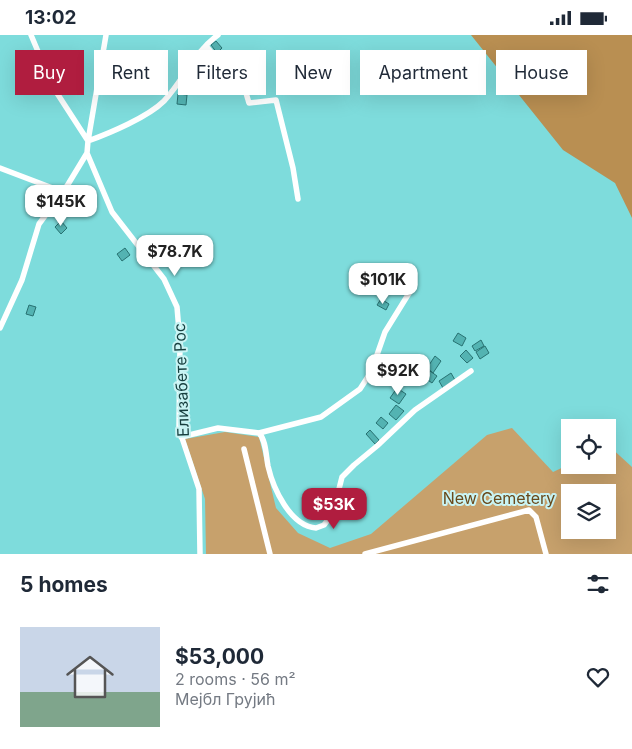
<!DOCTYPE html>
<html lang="en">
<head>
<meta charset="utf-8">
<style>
	:root { --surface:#fff; --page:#f2f2f3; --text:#1f2937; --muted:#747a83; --accent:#b01d3f }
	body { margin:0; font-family:Inter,sans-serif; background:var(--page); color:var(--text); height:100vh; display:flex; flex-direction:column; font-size:19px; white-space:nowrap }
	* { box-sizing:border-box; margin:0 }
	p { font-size:16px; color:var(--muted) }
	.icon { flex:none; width:28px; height:28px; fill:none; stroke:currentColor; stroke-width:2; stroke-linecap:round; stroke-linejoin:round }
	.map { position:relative; height:519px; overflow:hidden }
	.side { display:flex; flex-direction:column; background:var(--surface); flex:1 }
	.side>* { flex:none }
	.top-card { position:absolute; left:15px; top:15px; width:602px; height:45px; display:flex; gap:10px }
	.buttons { position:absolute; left:561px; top:384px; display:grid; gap:10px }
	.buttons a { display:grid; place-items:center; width:55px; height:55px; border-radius:0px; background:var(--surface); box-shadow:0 5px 20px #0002; font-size:25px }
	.price { position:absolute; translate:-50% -42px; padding:0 11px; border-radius:10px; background:#fff; color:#222; font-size:16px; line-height:32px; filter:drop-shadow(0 1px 2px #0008) }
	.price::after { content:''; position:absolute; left:50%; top:30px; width:15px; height:11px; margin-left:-8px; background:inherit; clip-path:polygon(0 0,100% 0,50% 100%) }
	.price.on { background:var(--accent); color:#fff }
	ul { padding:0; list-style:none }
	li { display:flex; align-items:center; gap:15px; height:125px; padding:0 20px }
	li span { display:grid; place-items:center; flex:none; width:140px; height:100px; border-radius:0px; color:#555 }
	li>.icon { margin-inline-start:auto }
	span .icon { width:60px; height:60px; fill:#fffc; stroke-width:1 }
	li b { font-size:21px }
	h2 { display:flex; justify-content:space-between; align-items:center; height:60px; padding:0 20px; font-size:21px }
	.pill { padding:0 18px; border-radius:0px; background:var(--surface); box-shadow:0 5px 20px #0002; font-size:18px; line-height:45px }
	.pill.on { background:var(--accent); color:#fff }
	.status { display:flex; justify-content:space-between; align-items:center; height:35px; padding:0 25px; background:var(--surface); direction:ltr }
	.status svg { height:14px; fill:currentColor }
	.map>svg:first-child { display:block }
	.green { fill:#c7a16c; fill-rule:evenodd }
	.forest { fill:#b98f52 }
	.building { fill:#53b3b2; stroke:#287272 }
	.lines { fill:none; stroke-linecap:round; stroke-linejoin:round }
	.minor { stroke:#fff; stroke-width:5.5 }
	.labels { text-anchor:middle; stroke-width:4; stroke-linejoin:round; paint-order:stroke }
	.street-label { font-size:16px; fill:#163e3e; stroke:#c9f4f4 }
	.park-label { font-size:16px; fill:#694a1c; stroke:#c9f4f4 }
</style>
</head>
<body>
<div class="status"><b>13:02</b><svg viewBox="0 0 49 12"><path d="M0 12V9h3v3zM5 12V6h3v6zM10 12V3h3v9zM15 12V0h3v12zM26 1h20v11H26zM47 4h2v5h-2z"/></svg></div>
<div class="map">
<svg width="632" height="519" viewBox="0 0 632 519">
	<rect width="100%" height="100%" fill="#7edcdc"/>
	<path class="green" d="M 512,393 L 553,437 L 570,429 L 608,430 L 608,410 L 632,432 L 632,519 L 206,519 L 205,464 L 185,404 L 225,397 L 259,402 L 276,473 L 298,498 L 330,513 L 371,499 L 487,400 ZM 570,458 L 608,458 L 608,495 L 570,495 Z"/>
	<path class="forest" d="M 471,0 L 632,0 L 632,183 L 615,148 L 563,115 Z"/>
	<path class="building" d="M 216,6 L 222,13 L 217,18 L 211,10 Z
		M 178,59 L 187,60 L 186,70 L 177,69 Z
		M 61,186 L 67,193 L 61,199 L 55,192 Z
		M 125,213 L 130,220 L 122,226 L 117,219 Z
		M 381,264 L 389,269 L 386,275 L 377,270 Z
		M 29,270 L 36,272 L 33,281 L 26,279 Z
		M 458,298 L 466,303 L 462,311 L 453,306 Z
		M 481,305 L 484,311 L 475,316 L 472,311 Z
		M 485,311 L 489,318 L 480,324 L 476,317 Z
		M 466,315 L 473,323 L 467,328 L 460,321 Z
		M 435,321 L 441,326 L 433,338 L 427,333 Z
		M 430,336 L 437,341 L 432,348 L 425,343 Z
		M 451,338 L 455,345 L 443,353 L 439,346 Z
		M 397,353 L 406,359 L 399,369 L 390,363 Z
		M 396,370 L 404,376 L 396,385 L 389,379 Z
		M 381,382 L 388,388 L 383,394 L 376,388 Z
		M 370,395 L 379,405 L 375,409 L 366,399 Z"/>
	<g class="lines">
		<path class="minor" d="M 31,0 L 53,52 L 88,106 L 87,118 L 112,177 L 164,244 L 177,272 L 180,308 L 179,394 L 199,454 L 200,519
			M 106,0 L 88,106 C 110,98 148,82 164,66 C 184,45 194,17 218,0
			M 206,11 L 246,58 L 249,68 L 276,65 L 293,133 L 298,164
			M 0,133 L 63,157
			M 0,293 L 22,245 L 39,189 L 67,151 L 87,118
			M 259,398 L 321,382 L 360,354 L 371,337 L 385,297 L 411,255 L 373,234
			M 181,402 L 218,393 L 259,398 C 266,405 266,421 268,431 C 273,453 290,491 316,493 L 324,490 L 333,478 L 342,442 L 354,430 L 377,411 L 415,375 L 471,336
			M 244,414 L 270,519
			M 365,519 L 529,475 L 536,482 L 546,519"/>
	</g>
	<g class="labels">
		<g class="street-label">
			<text transform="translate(181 345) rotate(-92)" y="6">Елизабете Рос</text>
		</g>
		<g class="park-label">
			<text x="499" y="469">New Cemetery</text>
		</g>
	</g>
</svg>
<div class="buttons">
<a><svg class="icon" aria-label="locate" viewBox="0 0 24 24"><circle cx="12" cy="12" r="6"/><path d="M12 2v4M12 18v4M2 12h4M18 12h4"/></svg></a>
<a><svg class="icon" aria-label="layers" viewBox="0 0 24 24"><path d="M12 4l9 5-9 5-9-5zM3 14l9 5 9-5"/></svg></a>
</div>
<b class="price" style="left:61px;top:192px">$145K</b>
<b class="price" style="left:175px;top:242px">$78.7K</b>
<b class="price" style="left:383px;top:270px">$101K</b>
<b class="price" style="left:398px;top:361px">$92K</b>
<b class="price on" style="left:334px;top:495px">$53K</b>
<div class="top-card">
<a class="pill on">Buy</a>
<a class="pill">Rent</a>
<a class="pill">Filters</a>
<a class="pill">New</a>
<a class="pill">Apartment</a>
<a class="pill">House</a>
</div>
</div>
<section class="side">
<h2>5 homes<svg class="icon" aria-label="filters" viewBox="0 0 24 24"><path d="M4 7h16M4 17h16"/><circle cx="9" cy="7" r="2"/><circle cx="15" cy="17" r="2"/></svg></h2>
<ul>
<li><span style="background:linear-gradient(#c9d6e8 65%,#7fa58c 0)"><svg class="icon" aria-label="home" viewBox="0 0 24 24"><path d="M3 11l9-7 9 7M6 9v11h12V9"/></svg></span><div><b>$53,000</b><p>2 rooms · 56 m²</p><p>Мејбл Грујић</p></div><svg class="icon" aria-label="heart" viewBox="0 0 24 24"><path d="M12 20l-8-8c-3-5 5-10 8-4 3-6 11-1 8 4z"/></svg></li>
</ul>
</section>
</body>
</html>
